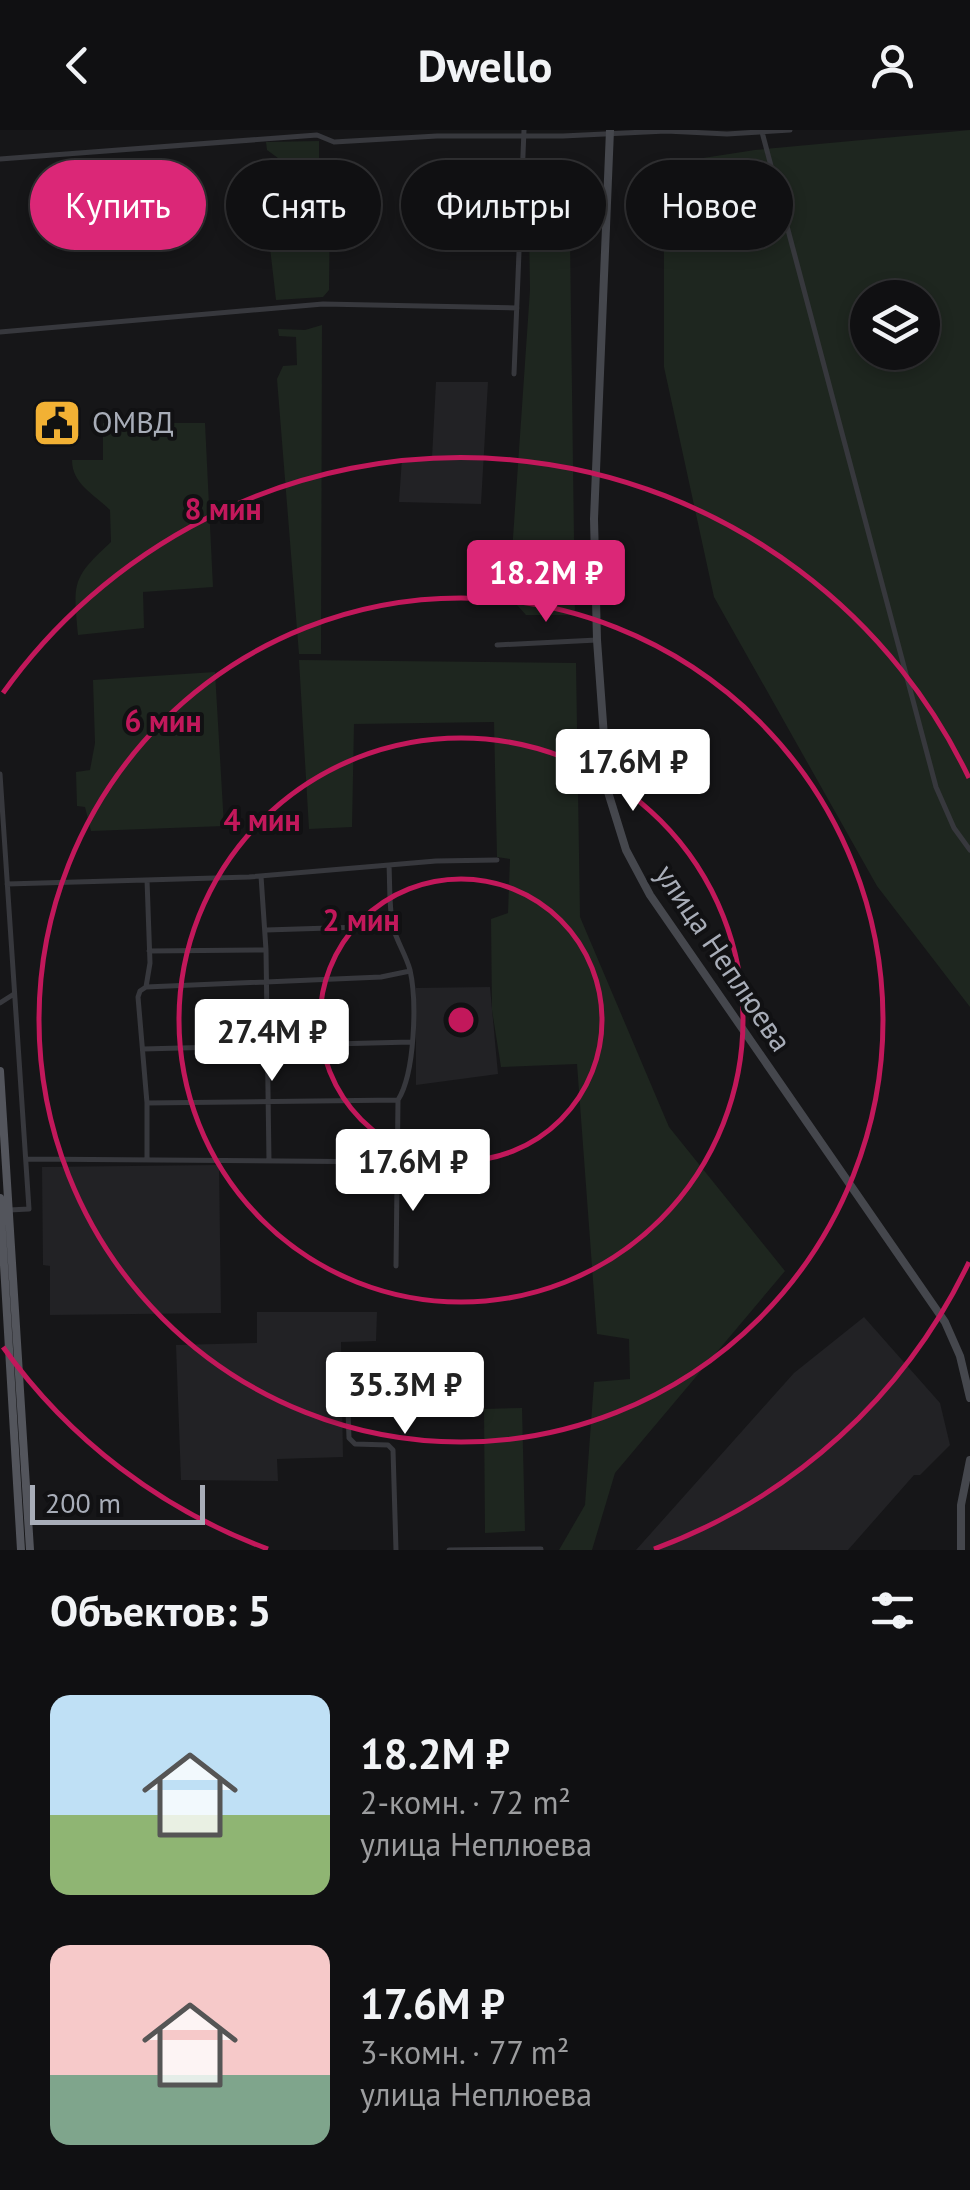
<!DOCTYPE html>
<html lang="ru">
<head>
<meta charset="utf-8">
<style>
	:root { --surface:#101012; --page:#19191b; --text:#f1f3f6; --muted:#9c9d9f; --line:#303032; --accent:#db2777 }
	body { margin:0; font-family:"PT Sans",sans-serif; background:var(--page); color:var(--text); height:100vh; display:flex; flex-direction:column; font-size:38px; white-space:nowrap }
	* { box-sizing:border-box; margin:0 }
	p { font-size:32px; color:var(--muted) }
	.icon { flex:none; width:55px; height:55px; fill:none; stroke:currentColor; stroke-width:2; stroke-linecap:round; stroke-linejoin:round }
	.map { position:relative; height:1420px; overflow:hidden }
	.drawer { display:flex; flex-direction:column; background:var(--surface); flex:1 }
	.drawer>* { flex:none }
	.banner { position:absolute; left:30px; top:30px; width:910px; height:90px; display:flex; gap:20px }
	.tools { position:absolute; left:850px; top:150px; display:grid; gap:20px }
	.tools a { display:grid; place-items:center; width:90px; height:90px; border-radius:50%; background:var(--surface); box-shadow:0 5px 15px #0003,0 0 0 2px var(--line); font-size:50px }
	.scale { position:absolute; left:30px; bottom:25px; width:175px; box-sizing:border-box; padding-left:10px; border:5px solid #a8adb8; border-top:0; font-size:28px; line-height:35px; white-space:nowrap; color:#a8adb8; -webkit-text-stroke:8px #111113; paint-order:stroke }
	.price { position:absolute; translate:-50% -85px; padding:0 22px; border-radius:10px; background:#fff; color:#222; font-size:32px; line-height:65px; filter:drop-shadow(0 2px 5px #0008) }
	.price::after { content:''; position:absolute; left:50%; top:60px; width:30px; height:22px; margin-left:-15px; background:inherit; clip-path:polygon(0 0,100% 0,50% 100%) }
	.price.selected { background:var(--accent); color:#fff }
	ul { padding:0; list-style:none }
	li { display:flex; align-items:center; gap:30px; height:250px; padding:0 50px }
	li span { display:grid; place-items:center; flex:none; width:280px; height:200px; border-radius:20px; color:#555 }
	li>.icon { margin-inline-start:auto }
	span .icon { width:120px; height:120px; fill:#fffc; stroke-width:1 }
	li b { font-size:42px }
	h2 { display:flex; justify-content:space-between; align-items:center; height:120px; padding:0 50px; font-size:42px }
	.chip { padding:0 35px; border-radius:45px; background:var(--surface); box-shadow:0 5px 15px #0003,0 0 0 2px var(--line); font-size:35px; line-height:90px }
	.chip.selected { background:var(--accent); color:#fff }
	header { display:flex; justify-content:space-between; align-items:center; height:130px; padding:0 50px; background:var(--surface); font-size:45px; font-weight:700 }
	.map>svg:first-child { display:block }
	.built { fill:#222225 }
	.green { fill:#1e261f; fill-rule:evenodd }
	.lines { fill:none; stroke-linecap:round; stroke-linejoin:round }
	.street { stroke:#37383d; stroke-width:5 }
	.secondary { stroke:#45474d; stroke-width:8 }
	.primary { stroke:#53555c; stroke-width:8 }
	.ring { fill:none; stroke:#c2185b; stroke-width:5 }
	.labels { text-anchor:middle; stroke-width:8; stroke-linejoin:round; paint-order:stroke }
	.poi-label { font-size:30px; fill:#a8adb8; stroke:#111113; text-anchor:start }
	.street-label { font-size:30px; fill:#a8adb8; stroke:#111113 }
	.centre { fill:#c2185b; stroke:#111113; stroke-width:5 }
	.ring-label { font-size:30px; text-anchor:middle; font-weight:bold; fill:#c2185b; stroke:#111113; stroke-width:8; stroke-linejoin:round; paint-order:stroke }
</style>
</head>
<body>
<header><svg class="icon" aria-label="back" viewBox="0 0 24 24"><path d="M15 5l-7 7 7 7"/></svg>Dwello<svg class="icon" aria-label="person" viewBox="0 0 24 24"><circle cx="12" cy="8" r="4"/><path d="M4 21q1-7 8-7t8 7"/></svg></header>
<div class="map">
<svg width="970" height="1420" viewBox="0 0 970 1420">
	<rect width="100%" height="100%" fill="#161618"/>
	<path class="built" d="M 436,252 L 488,252 L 481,374 L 399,372 L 402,328 L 432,328 Z
		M 490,857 L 498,944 L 416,955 L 416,858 Z
		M 219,1035 L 221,1183 L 50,1185 L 50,1136 L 43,1135 L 42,1037 Z
		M 257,1182 L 377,1182 L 376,1211 L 341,1212 L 343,1327 L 277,1329 L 278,1351 L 181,1350 L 176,1215 L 257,1213 Z
		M 864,1187 L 940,1273 L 950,1315 L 920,1345 L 914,1345 L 848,1420 L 636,1420 L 794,1243 Z"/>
	<path class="green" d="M 970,0 L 970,877 L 877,756 L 714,467 L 664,237 L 664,34 L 755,20 ZM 868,168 L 922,168 L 922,222 L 868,222 Z
		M 319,11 L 319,32 L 304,47 L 267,20 L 266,12 Z
		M 320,64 L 330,69 L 329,160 L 323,167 L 276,170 L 264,65 Z
		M 571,76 L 578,80 L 570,110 L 575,485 L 526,485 L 509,466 L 530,160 L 529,98 L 560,98 Z
		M 322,195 L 321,524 L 299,524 L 277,249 L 283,236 L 297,235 L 296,207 L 279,206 L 278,199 L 305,200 Z
		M 103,293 L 205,293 L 213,457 L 143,462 L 144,498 L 78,505 C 73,452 72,448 111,412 L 110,380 C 94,364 72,354 72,330 L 103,330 Z
		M 299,530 L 576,533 L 580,787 L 669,997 L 785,1141 L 615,1343 L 592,1420 L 559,1420 L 585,1375 L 594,1252 L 630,1249 L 629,1209 L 597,1204 L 577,934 L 501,937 L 492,880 L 491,789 L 508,783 L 510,729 L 497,727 L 494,592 L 354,594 L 352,697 L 309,699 Z
		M 215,542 L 224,696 L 91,701 L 85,677 L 77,676 L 76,642 L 90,640 L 95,613 L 93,550 Z
		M 522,1278 L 525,1401 L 485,1403 L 484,1279 Z"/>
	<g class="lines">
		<path class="street" d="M 762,2 L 936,657 L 954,698 L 970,720
			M 0,29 L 317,5 L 334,12 L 437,6 L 563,6 L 666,1 L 727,4 L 790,0
			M 0,202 L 323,174 L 517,178
			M 514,244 L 524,0
			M 497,515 L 597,510
			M 0,644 L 29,1079 L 9,1080
			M 389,735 C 390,755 389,778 393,797 C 397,812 406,825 410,840 C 417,871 415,943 398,970 L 396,1136
			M 261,746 L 266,820 L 269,1031
			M 7,754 L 249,747 L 436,731 L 497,730
			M 266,800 L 393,796
			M 149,821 L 266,820
			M 146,857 L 381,847 L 410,841
			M 0,873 L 14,864
			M 143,919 L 411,912
			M 147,973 L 398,970
			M 26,1029 L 395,1032
			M 147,1030 L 147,973 L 138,867 L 140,861 L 146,857 L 150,833 L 147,750
			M 346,1225 L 349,1308 L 355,1314 L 388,1315 L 393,1320 L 396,1420
			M 449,1420 L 541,1419"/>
		<path class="secondary" d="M 610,0 L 594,389 L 597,510 L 608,662 L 626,720 L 650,765 L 945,1192 L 960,1226 L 970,1268
			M 961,1420 L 961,1375 L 970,1330"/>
		<path class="primary" d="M 0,941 L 30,1420
			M 0,1068 L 21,1420"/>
	</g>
	<g class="ring">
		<circle cx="461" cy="890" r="141"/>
		<circle cx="461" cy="890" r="282"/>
		<circle cx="461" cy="890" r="422"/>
		<path d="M969 1132A563 563 0 0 1 654 1419M268 1419A563 563 0 0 1 3 1217M3 563A563 563 0 0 1 969 648"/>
	</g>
	<defs>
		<g id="civic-square" transform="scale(2.5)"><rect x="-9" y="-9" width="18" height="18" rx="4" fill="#f2b134" stroke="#111113"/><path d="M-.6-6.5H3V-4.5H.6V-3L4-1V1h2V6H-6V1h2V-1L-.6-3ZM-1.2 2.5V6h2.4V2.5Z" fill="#111"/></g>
	</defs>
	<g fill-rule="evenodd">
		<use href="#civic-square" x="57" y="293"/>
	</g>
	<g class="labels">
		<g class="poi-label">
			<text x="92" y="303">ОМВД</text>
		</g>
		<g class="street-label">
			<text transform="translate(723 828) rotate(56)" y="10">улица Неплюева</text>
		</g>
	</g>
	<circle cx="461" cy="890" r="15" class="centre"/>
	<g class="ring-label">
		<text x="223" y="390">8 мин</text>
		<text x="163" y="602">6 мин</text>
		<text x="262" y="701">4 мин</text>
		<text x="361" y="801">2 мин</text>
	</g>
</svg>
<div class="tools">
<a><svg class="icon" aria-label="layers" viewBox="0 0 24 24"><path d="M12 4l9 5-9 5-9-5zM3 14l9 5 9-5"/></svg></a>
</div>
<div class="scale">200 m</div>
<b class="price selected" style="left:546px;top:495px">18.2M ₽</b>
<b class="price" style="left:633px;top:684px">17.6M ₽</b>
<b class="price" style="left:272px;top:954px">27.4M ₽</b>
<b class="price" style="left:413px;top:1084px">17.6M ₽</b>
<b class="price" style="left:405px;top:1307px">35.3M ₽</b>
<div class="banner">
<a class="chip selected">Купить</a>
<a class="chip">Снять</a>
<a class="chip">Фильтры</a>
<a class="chip">Новое</a>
</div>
</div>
<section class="drawer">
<h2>Объектов: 5<svg class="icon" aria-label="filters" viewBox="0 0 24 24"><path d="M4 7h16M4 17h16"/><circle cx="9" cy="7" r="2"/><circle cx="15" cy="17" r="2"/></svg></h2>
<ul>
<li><span style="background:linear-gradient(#bfe0f5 60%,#8fb573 0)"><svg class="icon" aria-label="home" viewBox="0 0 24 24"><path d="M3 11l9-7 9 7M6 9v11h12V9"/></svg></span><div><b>18.2M ₽</b><p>2-комн. · 72 m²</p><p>улица Неплюева</p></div></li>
<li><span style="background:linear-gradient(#f6c9c9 65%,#7fa58c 0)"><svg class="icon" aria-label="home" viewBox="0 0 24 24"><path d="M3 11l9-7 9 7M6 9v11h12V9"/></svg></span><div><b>17.6M ₽</b><p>3-комн. · 77 m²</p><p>улица Неплюева</p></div></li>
</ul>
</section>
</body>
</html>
